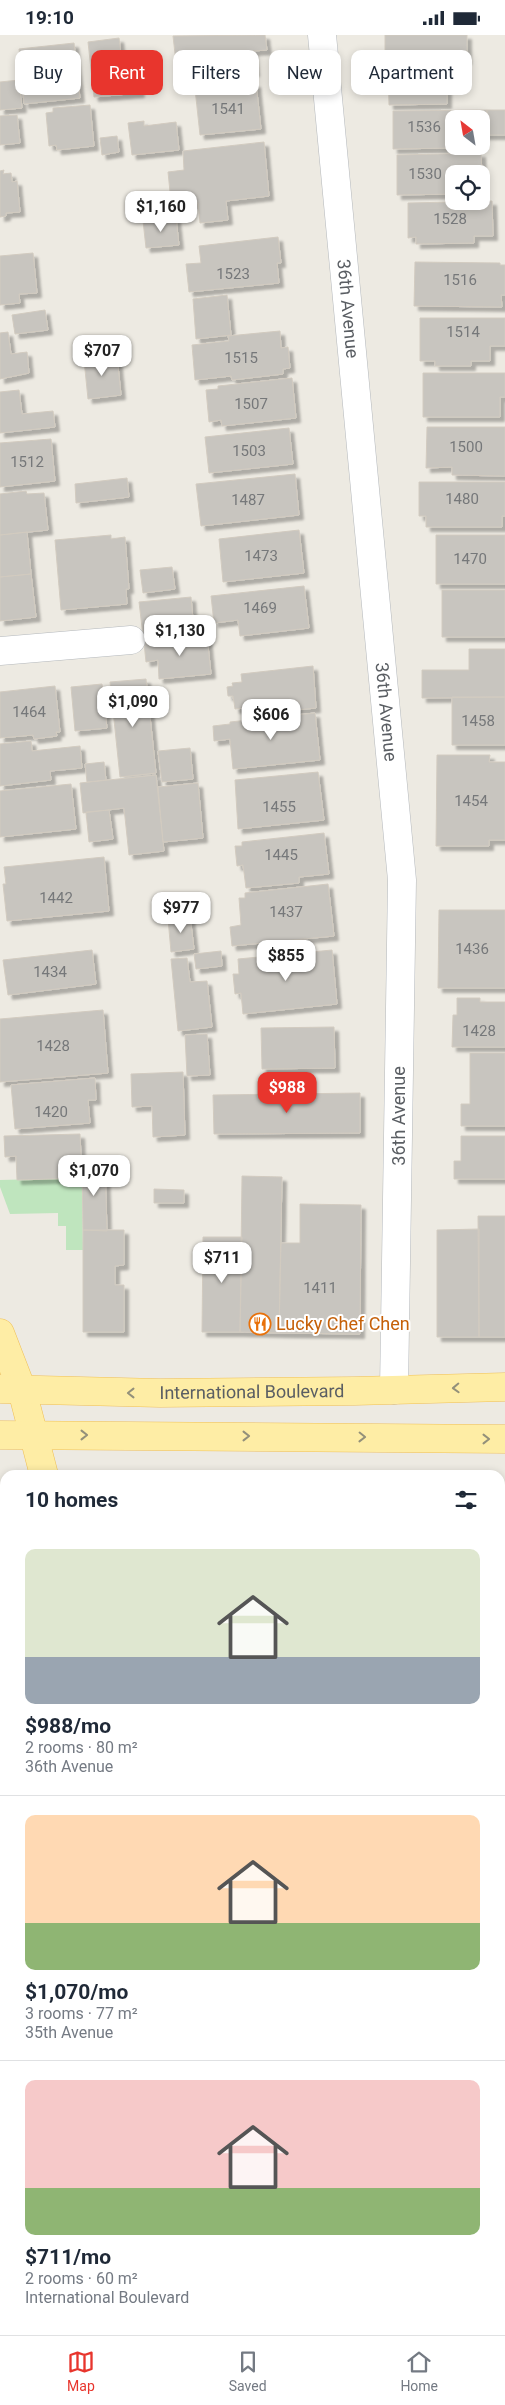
<!DOCTYPE html>
<html lang="en">
<head>
<meta charset="utf-8">
<style>
	:root { --surface:#fff; --page:#f2f2f3; --text:#1f2937; --muted:#747a83; --line:#e0e1e3; --accent:#e8352d }
	body { margin:0; font-family:Roboto,sans-serif; background:var(--page); color:var(--text); height:100vh; display:flex; flex-direction:column; font-size:19px; white-space:nowrap }
	* { box-sizing:border-box; margin:0 }
	p { font-size:16px; color:var(--muted) }
	.icon { flex:none; width:28px; height:28px; fill:none; stroke:currentColor; stroke-width:2; stroke-linecap:round; stroke-linejoin:round }
	.map { position:relative; flex:1; overflow:hidden }
	.sheet { position:absolute; left:0px; top:1435px; width:505px; height:865px; display:flex; flex-direction:column; background:var(--surface); border-radius:15px 15px 0 0; box-shadow:0 2px 8px #0003 }
	.sheet>* { flex:none }
	.guide { position:absolute; left:15px; top:15px; width:475px; height:45px; display:flex; gap:10px }
	.needle { width:32px; rotate:329deg }
	.controls { position:absolute; left:445px; top:75px; display:grid; gap:10px }
	.controls a { display:grid; place-items:center; width:45px; height:45px; border-radius:10px; background:var(--surface); box-shadow:0 2px 8px #0003; font-size:25px }
	.price { position:absolute; translate:-50% -42px; padding:0 11px; border-radius:10px; background:#fff; color:#222; font-size:16px; line-height:32px; filter:drop-shadow(0 1px 2px #0008) }
	.price::after { content:''; position:absolute; left:50%; top:30px; width:15px; height:11px; margin-left:-8px; background:inherit; clip-path:polygon(0 0,100% 0,50% 100%) }
	.price.active { background:var(--accent); color:#fff }
	ul { padding:0; list-style:none }
	li { display:grid; align-content:center; gap:10px; height:265px; padding:0 25px }
	li+li { border-top:1px solid var(--line) }
	li span { display:grid; place-items:center; height:155px; border-radius:10px; color:#555 }
	li>.icon { margin-inline-start:auto }
	span .icon { width:90px; height:90px; fill:#fffc; stroke-width:1 }
	li b { font-size:21px }
	h2 { display:flex; justify-content:space-between; align-items:center; height:60px; padding:0 25px; font-size:21px }
	.tag { padding:0 18px; border-radius:10px; background:var(--surface); box-shadow:0 2px 8px #0003; font-size:18px; line-height:45px }
	.tag.active { background:var(--accent); color:#fff }
	.status { display:flex; justify-content:space-between; align-items:center; height:35px; padding:0 25px; background:var(--surface); direction:ltr }
	.status svg { height:14px; fill:currentColor }
	.tabs { display:flex; justify-content:space-around; align-items:center; height:70px; border-top:1px solid var(--line); background:var(--surface); font-size:14px; color:var(--muted) }
	.tabs a { display:grid; justify-items:center; gap:2px }
	.tabs .active { color:var(--accent) }
	.map>svg:first-child { display:block }
	.green { fill:#bfe5be }
	.building { fill:#c8c5bf; stroke:#d2cbc0; filter:url(#shadow) }
	.lines { fill:none; stroke-linecap:round; stroke-linejoin:round }
	.minor-casing { stroke:#b4b8bc; stroke-width:29 }
	.major-casing { stroke:#f0c058; stroke-width:29 }
	.minor { stroke:#fff; stroke-width:28 }
	.major { stroke:#feeda5; stroke-width:28 }
	.oneway { stroke:#93907a }
	.labels { text-anchor:middle; stroke-width:4; stroke-linejoin:round; paint-order:stroke }
	.number-label { font-size:15px; fill:#76787a }
	.street-label { font-size:18px; fill:#5a5e63; stroke:#fff }
	.food-label { font-size:18px; fill:#c56008; stroke:#fff; text-anchor:start }
</style>
</head>
<body>
<div class="status"><b>19:10</b><svg viewBox="0 0 49 12"><path d="M0 12V9h3v3zM5 12V6h3v6zM10 12V3h3v9zM15 12V0h3v12zM26 1h20v11H26zM47 4h2v5h-2z"/></svg></div>
<div class="map">
<svg width="505" height="2300" viewBox="0 0 505 2300">
	<defs>
		<filter id="shadow"><feDropShadow dx="4.5" dy="4.5" stdDeviation="1" flood-color="#0004"/></filter>
	</defs>
	<rect width="100%" height="100%" fill="#edeae2"/>
	<path class="green" d="M 82,1143 L 83,1215 L 66,1215 L 66,1191 L 58,1191 L 58,1178 L 10,1179 L 0,1152 L 0,1145 Z"/>
	<path class="building" d="M 265,0 L 267,15 L 253,16 L 255,37 L 178,45 L 173,1 Z
		M 385,0 L 467,0 L 467,25 L 424,25 L 424,29 L 410,30 L 410,25 L 385,26 Z
		M 119,3 L 121,19 L 135,18 L 140,58 L 94,62 L 88,7 Z
		M 74,8 L 80,63 L 24,69 L 19,14 Z
		M 447,31 L 447,69 L 389,70 L 388,32 Z
		M 19,45 L 22,73 L 0,75 L 0,47 Z
		M 256,48 L 261,94 L 200,100 L 195,54 Z
		M 90,70 L 94,111 L 57,115 L 56,110 L 49,111 L 46,78 L 53,77 L 53,73 Z
		M 487,75 L 487,100 L 481,100 L 481,84 L 454,84 L 454,109 L 450,109 L 450,113 L 393,114 L 393,76 Z
		M 487,75 L 505,75 L 505,100 L 487,100 Z
		M 17,80 L 20,108 L 0,110 L 0,81 Z
		M 144,86 L 144,91 L 176,87 L 179,115 L 132,120 L 128,88 Z
		M 117,101 L 119,117 L 102,120 L 100,103 Z
		M 264,107 L 269,161 L 226,166 L 228,185 L 200,188 L 198,168 L 188,169 L 187,165 L 171,167 L 168,137 L 184,135 L 183,116 Z
		M 481,118 L 482,140 L 454,139 L 454,159 L 397,160 L 397,120 Z
		M 4,135 L 3,139 L 11,138 L 12,147 L 17,146 L 20,177 L 6,178 L 6,181 L 0,182 L 0,136 Z
		M 492,166 L 493,201 L 474,201 L 474,208 L 416,209 L 416,202 L 408,203 L 408,168 Z
		M 176,183 L 179,210 L 146,213 L 143,186 Z
		M 278,202 L 281,228 L 277,228 L 279,248 L 189,257 L 186,229 L 201,228 L 199,211 Z
		M 33,218 L 37,258 L 19,259 L 20,268 L 0,270 L 0,221 Z
		M 415,227 L 500,228 L 500,230 L 505,230 L 505,260 L 501,260 L 502,272 L 414,271 Z
		M 227,260 L 231,300 L 196,304 L 193,264 Z
		M 45,275 L 48,295 L 15,299 L 12,280 Z
		M 420,283 L 505,283 L 505,311 L 490,311 L 490,326 L 471,326 L 471,331 L 435,331 L 435,326 L 420,326 Z
		M 280,296 L 281,313 L 288,312 L 290,333 L 283,334 L 283,339 L 232,345 L 231,341 L 195,345 L 192,310 L 229,306 L 228,301 Z
		M 8,297 L 11,319 L 27,317 L 29,338 L 0,344 L 0,298 Z
		M 117,321 L 121,360 L 88,364 L 84,325 Z
		M 423,338 L 505,338 L 505,362 L 500,362 L 500,382 L 423,382 Z
		M 292,343 L 296,383 L 222,391 L 221,385 L 209,387 L 206,355 L 218,354 L 218,351 Z
		M 19,355 L 22,379 L 53,376 L 55,392 L 0,398 L 0,357 Z
		M 427,392 L 505,392 L 505,441 L 452,440 L 452,432 L 426,433 Z
		M 289,393 L 293,429 L 209,438 L 205,402 Z
		M 51,404 L 55,446 L 0,452 L 0,408 Z
		M 295,439 L 299,480 L 201,491 L 196,449 Z
		M 127,443 L 129,462 L 76,468 L 75,449 Z
		M 419,447 L 505,447 L 505,481 L 502,481 L 502,492 L 426,492 L 426,481 L 419,481 Z
		M 26,456 L 27,459 L 44,458 L 48,495 L 0,500 L 0,459 Z
		M 299,495 L 304,538 L 223,547 L 219,504 Z
		M 27,497 L 31,539 L 0,542 L 0,500 Z
		M 111,500 L 111,504 L 125,502 L 129,554 L 126,554 L 127,569 L 61,575 L 55,505 Z
		M 436,500 L 505,500 L 505,549 L 436,549 Z
		M 172,532 L 175,554 L 143,558 L 140,535 Z
		M 31,539 L 36,582 L 0,586 L 0,542 Z
		M 304,551 L 309,593 L 240,601 L 238,585 L 214,588 L 211,561 Z
		M 442,555 L 505,555 L 505,602 L 442,602 Z
		M 191,562 L 194,596 L 177,597 L 178,604 L 161,606 L 161,599 L 143,601 L 139,567 Z
		M 207,601 L 211,639 L 159,644 L 158,625 L 146,627 L 144,608 Z
		M 469,614 L 505,614 L 505,662 L 422,663 L 422,635 L 469,635 Z
		M 313,631 L 316,673 L 245,680 L 245,673 L 235,674 L 233,661 L 228,661 L 227,652 L 233,651 L 232,648 L 242,647 L 241,639 Z
		M 146,644 L 156,738 L 120,742 L 110,647 Z
		M 102,649 L 107,693 L 75,696 L 71,652 Z
		M 55,651 L 60,697 L 56,697 L 57,701 L 34,704 L 33,700 L 0,703 L 0,657 Z
		M 452,662 L 505,662 L 505,710 L 452,710 Z
		M 315,678 L 320,725 L 233,734 L 230,704 L 214,706 L 213,691 L 230,689 L 230,687 Z
		M 31,706 L 32,716 L 80,711 L 82,733 L 50,736 L 51,745 L 0,751 L 0,709 Z
		M 190,713 L 193,744 L 162,747 L 158,716 Z
		M 437,720 L 490,720 L 489,727 L 505,727 L 505,805 L 489,805 L 489,811 L 436,811 Z
		M 104,727 L 106,745 L 87,747 L 85,729 Z
		M 318,737 L 324,785 L 238,794 L 235,745 Z
		M 156,740 L 164,816 L 129,820 L 124,773 L 83,778 L 80,748 Z
		M 198,748 L 203,803 L 163,807 L 158,752 Z
		M 71,749 L 76,794 L 0,802 L 0,756 Z
		M 109,775 L 113,804 L 89,807 L 86,777 Z
		M 324,798 L 329,839 L 299,842 L 299,848 L 246,853 L 243,830 L 237,831 L 235,811 L 242,811 L 242,807 Z
		M 104,822 L 109,876 L 7,886 L 3,849 L 6,849 L 4,832 Z
		M 328,849 L 334,901 L 232,911 L 230,892 L 241,890 L 239,863 L 245,863 L 245,858 Z
		M 439,875 L 505,875 L 505,953 L 438,953 Z
		M 190,881 L 194,914 L 171,917 L 168,884 Z
		M 92,915 L 96,949 L 8,960 L 3,925 Z
		M 332,915 L 337,969 L 243,979 L 241,958 L 235,959 L 233,939 L 239,939 L 238,924 Z
		M 221,916 L 222,931 L 196,934 L 194,919 Z
		M 187,923 L 190,947 L 207,946 L 212,992 L 178,996 L 171,924 Z
		M 457,963 L 480,963 L 480,967 L 505,967 L 505,1012 L 452,1012 L 453,980 L 457,980 Z
		M 103,975 L 108,1038 L 0,1047 L 0,984 Z
		M 334,992 L 335,1033 L 262,1034 L 261,993 Z
		M 207,999 L 210,1040 L 187,1041 L 185,1000 Z
		M 470,1018 L 505,1018 L 505,1091 L 461,1091 L 461,1069 L 470,1069 Z
		M 183,1037 L 185,1100 L 153,1102 L 152,1071 L 132,1072 L 131,1039 Z
		M 95,1043 L 96,1065 L 88,1065 L 90,1088 L 15,1094 L 11,1050 Z
		M 360,1058 L 360,1098 L 214,1099 L 213,1060 Z
		M 80,1099 L 82,1143 L 17,1145 L 16,1121 L 5,1122 L 4,1101 Z
		M 461,1101 L 505,1101 L 505,1144 L 454,1144 L 454,1126 L 461,1126 Z
		M 105,1127 L 107,1196 L 83,1195 L 82,1128 Z
		M 242,1141 L 282,1142 L 279,1298 L 240,1297 Z
		M 154,1154 L 184,1155 L 184,1168 L 154,1168 Z
		M 300,1169 L 361,1170 L 360,1299 L 279,1298 L 281,1208 L 300,1208 Z
		M 478,1181 L 505,1181 L 505,1302 L 479,1302 Z
		M 479,1194 L 479,1302 L 437,1302 L 437,1195 Z
		M 83,1195 L 124,1195 L 124,1230 L 115,1231 L 115,1250 L 124,1250 L 124,1297 L 83,1297 Z
		M 203,1202 L 242,1202 L 240,1297 L 202,1297 Z
		M 500,1923 L 505,1925 L 505,1997 L 500,1995 Z
		M 500,2033 L 505,2034 L 505,2257 L 500,2257 Z
		M 0,2275 L 5,2275 L 5,2295 L 145,2295 L 144,2300 L 0,2300 Z"/>
	<g class="lines">
		<g class="minor-casing">
			<g id="minor">
				<path id="s1" d="M 322,0 L 402,845 L 394,1355"/>
				<path d="M 0,616 L 131,605"/>
				<path d="M 0,1720 L 5,1720"/>
				<path d="M 500,1838 L 505,1840"/>
				<path d="M 0,2221 L 5,2221"/>
				<path d="M 358,2295 L 423,2300"/>
			</g>
		</g>
		<g class="major-casing">
			<g id="major">
				<path d="M 0,1298 L 22,1355 L 44,1440"/>
				<path id="s2" d="M 0,1354 L 160,1358 L 355,1356 L 505,1352"/>
				<path d="M 0,1400 L 505,1404"/>
				<path d="M 41,2295 L 41,2300"/>
			</g>
		</g>
		<use href="#minor" class="minor"/>
		<use href="#major" class="major"/>
	</g>
	<defs><path id="oneway-chevron" d="M-2-3.5L2.5 0L-2 3.5" fill="none" stroke-width="1.6" stroke-linecap="round" stroke-linejoin="round" transform="scale(1.25)"/></defs>
	<g class="oneway">
		<use href="#oneway-chevron" transform="translate(456 1353) rotate(178)"/>
		<use href="#oneway-chevron" transform="translate(131 1358) rotate(-180)"/>
		<use href="#oneway-chevron" transform="translate(84 1400)"/>
		<use href="#oneway-chevron" transform="translate(246 1401)"/>
		<use href="#oneway-chevron" transform="translate(362 1402) rotate(1)"/>
		<use href="#oneway-chevron" transform="translate(486 1404)"/>
	</g>
	<defs>
		<g id="restaurant-ring" transform="scale(1.125)"><circle r="9.5" fill="#fff" stroke="#e8710a" stroke-width="1.5"/><path d="M-5-6h1v4h1v-4h1v4h1v-4h1v5L-1.5 .5V6h-2V.5L-5-1ZM5-6V6H3V1.5H1.5Q1.5-4 5-6Z" fill="#e8710a"/></g>
	</defs>
	<g fill-rule="evenodd">
		<use href="#restaurant-ring" x="260" y="1289"/>
	</g>
	<g class="labels">
		<g class="number-label">
			<text x="228" y="79">1541</text>
			<text x="424" y="97">1536</text>
			<text x="425" y="144">1530</text>
			<text x="450" y="189">1528</text>
			<text x="233" y="244">1523</text>
			<text x="460" y="250">1516</text>
			<text x="463" y="302">1514</text>
			<text x="241" y="328">1515</text>
			<text x="251" y="374">1507</text>
			<text x="466" y="417">1500</text>
			<text x="249" y="421">1503</text>
			<text x="27" y="432">1512</text>
			<text x="462" y="469">1480</text>
			<text x="248" y="470">1487</text>
			<text x="261" y="526">1473</text>
			<text x="470" y="529">1470</text>
			<text x="260" y="578">1469</text>
			<text x="29" y="682">1464</text>
			<text x="478" y="691">1458</text>
			<text x="471" y="771">1454</text>
			<text x="279" y="777">1455</text>
			<text x="281" y="825">1445</text>
			<text x="56" y="868">1442</text>
			<text x="286" y="882">1437</text>
			<text x="472" y="919">1436</text>
			<text x="50" y="942">1434</text>
			<text x="479" y="1001">1428</text>
			<text x="53" y="1016">1428</text>
			<text x="51" y="1082">1420</text>
			<text x="320" y="1258">1411</text>
		</g>
		<g class="street-label">
			<text dy="6" stroke="none"><textPath href="#s1" startOffset="275">36th Avenue</textPath></text>
			<text dy="6" stroke="none"><textPath href="#s1" startOffset="680">36th Avenue</textPath></text>
			<text transform="translate(399 1081) rotate(-90)" y="6">36th Avenue</text>
			<text dy="6" stroke="none"><textPath href="#s2" startOffset="252">International Boulevard</textPath></text>
		</g>
		<g class="food-label">
			<text x="276" y="1295">Lucky Chef Chen</text>
		</g>
	</g>
</svg>
<div class="controls">
<a><svg class="needle" viewBox="-14 -14 28 28"><path d="M0-13l5 13h-10z" fill="#e53935"/><path d="M0 13l5-13h-10z" fill="#747a83"/></svg></a>
<a><svg class="icon" aria-label="locate" viewBox="0 0 24 24"><circle cx="12" cy="12" r="6"/><path d="M12 2v4M12 18v4M2 12h4M18 12h4"/></svg></a>
</div>
<b class="price" style="left:161px;top:198px">$1,160</b>
<b class="price" style="left:102px;top:342px">$707</b>
<b class="price" style="left:180px;top:622px">$1,130</b>
<b class="price" style="left:133px;top:693px">$1,090</b>
<b class="price" style="left:271px;top:706px">$606</b>
<b class="price" style="left:181px;top:899px">$977</b>
<b class="price" style="left:286px;top:947px">$855</b>
<b class="price active" style="left:287px;top:1079px">$988</b>
<b class="price" style="left:94px;top:1162px">$1,070</b>
<b class="price" style="left:222px;top:1249px">$711</b>
<div class="guide">
<a class="tag">Buy</a>
<a class="tag active">Rent</a>
<a class="tag">Filters</a>
<a class="tag">New</a>
<a class="tag">Apartment</a>
</div>
<section class="sheet">
<h2>10 homes<svg class="icon" aria-label="filters" viewBox="0 0 24 24"><path d="M4 7h16M4 17h16"/><circle cx="9" cy="7" r="2"/><circle cx="15" cy="17" r="2"/></svg></h2>
<ul>
<li><span style="background:linear-gradient(#dfe7d0 70%,#9aa5b1 0)"><svg class="icon" aria-label="home" viewBox="0 0 24 24"><path d="M3 11l9-7 9 7M6 9v11h12V9"/></svg></span><div><b>$988/mo</b><p>2 rooms · 80 m²</p><p>36th Avenue</p></div></li>
<li><span style="background:linear-gradient(#ffd9b3 70%,#8fb573 0)"><svg class="icon" aria-label="home" viewBox="0 0 24 24"><path d="M3 11l9-7 9 7M6 9v11h12V9"/></svg></span><div><b>$1,070/mo</b><p>3 rooms · 77 m²</p><p>35th Avenue</p></div></li>
<li><span style="background:linear-gradient(#f6c9c9 70%,#8fb573 0)"><svg class="icon" aria-label="home" viewBox="0 0 24 24"><path d="M3 11l9-7 9 7M6 9v11h12V9"/></svg></span><div><b>$711/mo</b><p>2 rooms · 60 m²</p><p>International Boulevard</p></div></li>
</ul>
</section>
</div>
<nav class="tabs">
<a class="active"><svg class="icon" aria-label="map" viewBox="0 0 24 24"><path d="M3 6l6-2 6 2 6-2v14l-6 2-6-2-6 2zM9 4v14M15 6v14"/></svg>Map</a>
<a><svg class="icon" aria-label="saved" viewBox="0 0 24 24"><path d="M7 4h10v16l-5-4-5 4z"/></svg>Saved</a>
<a><svg class="icon" aria-label="home" viewBox="0 0 24 24"><path d="M3 11l9-7 9 7M6 9v11h12V9"/></svg>Home</a>
</nav>
</body>
</html>
